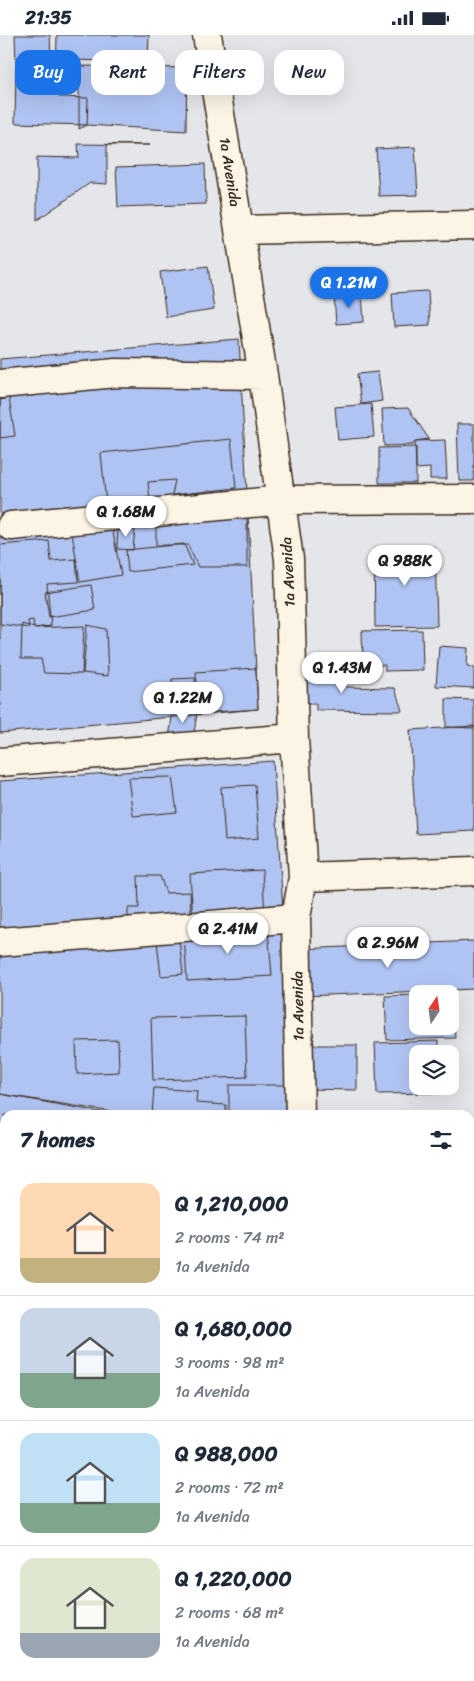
<!DOCTYPE html>
<html lang="en">
<head>
<meta charset="utf-8">
<style>
	:root { --surface:#fff; --page:#f6f6f7; --text:#1f2937; --muted:#747a83; --line:#e0e1e3; --accent:#1a73e8 }
	body { margin:0; font-family:Sriracha,sans-serif; background:var(--page); color:var(--text); height:100vh; display:flex; flex-direction:column; font-size:19px; white-space:nowrap }
	* { box-sizing:border-box; margin:0 }
	p { font-size:16px; color:var(--muted) }
	.icon { flex:none; width:28px; height:28px; fill:none; stroke:currentColor; stroke-width:2; stroke-linecap:round; stroke-linejoin:round }
	.map { position:relative; flex:1; overflow:hidden }
	.details { position:absolute; left:0px; top:1075px; width:475px; height:571px; display:flex; flex-direction:column; background:var(--surface); border-radius:15px 15px 0 0; box-shadow:0 5px 20px #0002 }
	.details>* { flex:none }
	.top-card { position:absolute; left:15px; top:15px; width:445px; height:45px; display:flex; gap:10px }
	.needle { width:32px; rotate:13deg }
	.controls { position:absolute; left:409px; top:950px; display:grid; gap:10px }
	.controls a { display:grid; place-items:center; width:50px; height:50px; border-radius:10px; background:var(--surface); box-shadow:0 5px 20px #0002; font-size:25px }
	.price { position:absolute; translate:-50% -42px; padding:0 11px; border-radius:18px; background:#fff; color:#222; font-size:16px; line-height:32px; filter:drop-shadow(0 1px 2px #0008) }
	.price::after { content:''; position:absolute; left:50%; top:30px; width:15px; height:11px; margin-left:-8px; background:inherit; clip-path:polygon(0 0,100% 0,50% 100%) }
	.price.current { background:var(--accent); color:#fff }
	ul { padding:0; list-style:none }
	li { display:flex; align-items:center; gap:15px; height:125px; padding:0 20px }
	li+li { border-top:1px solid var(--line) }
	li span { display:grid; place-items:center; flex:none; width:140px; height:100px; border-radius:15px; color:#555 }
	li>.icon { margin-inline-start:auto }
	span .icon { width:60px; height:60px; fill:#fffc; stroke-width:1 }
	li b { font-size:21px }
	h2 { display:flex; justify-content:space-between; align-items:center; height:60px; padding:0 20px; font-size:21px }
	.chip { padding:0 18px; border-radius:15px; background:var(--surface); box-shadow:0 5px 20px #0002; font-size:18px; line-height:45px }
	.chip.current { background:var(--accent); color:#fff }
	.status { display:flex; justify-content:space-between; align-items:center; height:35px; padding:0 25px; background:var(--surface); direction:ltr }
	.status svg { height:14px; fill:currentColor }
	.map>svg:first-child { display:block }
	.building { fill:#b0c4f3; stroke:#3b2a1e }
	.lines { fill:none; stroke-linecap:round; stroke-linejoin:round }
	.minor-casing { stroke:#3b2a1e; stroke-width:31 }
	.minor { stroke:#fcf5e5; stroke-width:28 }
	.labels { text-anchor:middle; stroke-width:5; stroke-linejoin:round; paint-order:stroke }
	.street-label { font-size:15px; fill:#3b2a1e; stroke:#fcf5e5 }
</style>
</head>
<body>
<div class="status"><b>21:35</b><svg viewBox="0 0 49 12"><path d="M0 12V9h3v3zM5 12V6h3v6zM10 12V3h3v9zM15 12V0h3v12zM26 1h20v11H26zM47 4h2v5h-2z"/></svg></div>
<div class="map">
<svg width="474" height="1646" viewBox="0 0 474 1646">
	<rect width="100%" height="100%" fill="#e5e6e9"/>
	<filter id="ink" filterUnits="userSpaceOnUse"><feTurbulence type="fractalNoise" baseFrequency=".02" numOctaves="2"/><feDisplacementMap in="SourceGraphic" scale="10" xChannelSelector="R" yChannelSelector="G"/><feConvolveMatrix kernelMatrix="1 2 1 2 8 2 1 2 1" color-interpolation-filters="sRGB"/></filter>
	<g filter="url(#ink)">
		<path class="building" d="M 15,0 L 50,0 L 51,27 L 16,28 Z
			M 57,0 L 149,0 L 148,27 L 71,25 L 71,45 L 56,44 Z
			M 79,31 L 187,33 L 186,96 L 87,90 L 79,94 Z
			M 16,32 L 60,34 L 59,62 L 88,63 L 87,90 L 15,88 Z
			M 78,109 L 150,110 L 107,110 L 107,149 L 90,148 L 37,185 L 37,122 L 79,123 Z
			M 415,112 L 418,160 L 379,161 L 376,114 Z
			M 205,129 L 206,169 L 118,172 L 116,132 Z
			M 208,231 L 214,275 L 166,282 L 160,237 Z
			M 428,256 L 430,290 L 394,292 L 392,258 Z
			M 362,258 L 364,287 L 336,289 L 334,260 Z
			M 239,304 L 258,674 L 0,698 L 0,324 Z
			M 378,337 L 382,366 L 361,369 L 357,339 Z
			M 9,363 L 15,401 L 0,403 L 0,365 Z
			M 371,369 L 374,402 L 338,405 L 335,372 Z
			M 408,373 L 429,404 L 415,406 L 413,410 L 384,411 L 382,374 Z
			M 457,389 L 474,389 L 474,446 L 459,446 Z
			M 231,404 L 236,453 L 172,460 L 175,445 L 148,447 L 150,465 L 106,469 L 101,418 Z
			M 445,405 L 447,444 L 430,444 L 430,433 L 416,434 L 415,406 Z
			M 416,412 L 416,448 L 379,448 L 379,413 Z
			M 156,481 L 247,481 L 247,532 L 198,532 L 188,510 L 156,510 Z
			M 118,491 L 135,493 L 133,515 L 117,514 Z
			M 112,492 L 121,540 L 80,547 L 72,498 Z
			M 49,506 L 51,526 L 76,524 L 78,547 L 47,549 L 51,591 L 34,593 L 33,585 L 28,586 L 29,593 L 0,589 L 0,510 Z
			M 184,509 L 193,530 L 128,537 L 126,515 Z
			M 435,512 L 437,591 L 375,592 L 374,514 Z
			M 91,550 L 95,575 L 49,582 L 45,557 Z
			M 22,589 L 34,593 L 84,591 L 82,639 L 44,638 L 41,624 L 21,624 Z
			M 87,590 L 106,594 L 108,641 L 83,638 Z
			M 422,595 L 423,635 L 385,636 L 385,630 L 363,631 L 362,596 Z
			M 439,611 L 468,613 L 467,631 L 474,632 L 474,653 L 436,651 Z
			M 256,633 L 258,674 L 199,678 L 196,637 Z
			M 295,638 L 346,638 L 346,652 L 395,653 L 402,676 L 316,675 L 316,669 L 295,669 Z
			M 195,643 L 196,673 L 172,674 L 172,644 Z
			M 446,664 L 474,665 L 474,693 L 446,692 Z
			M 173,675 L 197,678 L 194,698 L 169,703 Z
			M 474,691 L 474,796 L 416,799 L 410,695 Z
			M 273,726 L 297,1080 L 131,1080 L 0,1059 L 0,746 Z
			M 172,742 L 177,777 L 133,781 L 128,743 Z
			M 255,750 L 259,803 L 225,806 L 221,752 Z
			M 262,835 L 265,879 L 193,883 L 190,839 Z
			M 138,841 L 160,841 L 166,858 L 190,857 L 191,883 L 128,885 L 128,873 L 139,873 Z
			M 268,894 L 272,941 L 187,946 L 184,899 Z
			M 178,896 L 183,939 L 161,941 L 156,898 Z
			M 474,906 L 474,954 L 303,961 L 301,914 Z
			M 450,959 L 453,959 L 455,1003 L 387,1005 L 385,961 L 418,960 L 418,991 L 450,991 Z
			M 245,981 L 247,1042 L 153,1045 L 151,983 Z
			M 118,1005 L 119,1037 L 77,1039 L 76,1006 Z
			M 438,1006 L 438,1019 L 418,1019 L 418,1051 L 439,1051 L 439,1058 L 377,1059 L 375,1008 Z
			M 304,1010 L 357,1010 L 357,1055 L 303,1054 Z
			M 229,1050 L 288,1050 L 288,1080 L 229,1080 Z
			M 154,1053 L 197,1056 L 196,1068 L 226,1070 L 226,1080 L 152,1080 Z
			M 0,1059 L 117,1080 L 5,1080 L 5,1134 L 0,1124 Z
			M 470,1151 L 474,1151 L 474,1244 L 470,1244 Z
			M 470,1256 L 474,1256 L 474,1299 L 470,1299 Z
			M 470,1336 L 474,1336 L 474,1385 L 470,1385 Z"/>
		<g class="lines">
			<g class="minor-casing">
				<path id="minor" d="M 207,0 L 263,340 L 289,524 L 294,703 L 303,842 L 296,883 L 300,1080
					M 239,195 L 474,190
					M 0,349 L 116,338 L 263,340
					M 11,491 L 283,465 L 474,464
					M 0,727 L 294,703
					M 303,842 L 474,836
					M 0,907 L 296,883
					M 470,1451 L 474,1451
					M 470,1593 L 474,1593
					M 303,1646 L 303,1641"/>
			</g>
			<use href="#minor" class="minor"/>
		</g>
	</g>
	<g class="labels">
		<g class="street-label">
			<text transform="translate(230 137) rotate(81)" y="5">1a Avenida</text>
			<text transform="translate(288 537) rotate(-93)" y="5">1a Avenida</text>
			<text transform="translate(298 971) rotate(-91)" y="5">1a Avenida</text>
		</g>
	</g>
</svg>
<div class="controls">
<a><svg class="needle" viewBox="-14 -14 28 28"><path d="M0-13l5 13h-10z" fill="#e53935"/><path d="M0 13l5-13h-10z" fill="#747a83"/></svg></a>
<a><svg class="icon" aria-label="layers" viewBox="0 0 24 24"><path d="M12 4l9 5-9 5-9-5zM3 14l9 5 9-5"/></svg></a>
</div>
<b class="price current" style="left:349px;top:274px">Q 1.21M</b>
<b class="price" style="left:126px;top:503px">Q 1.68M</b>
<b class="price" style="left:405px;top:552px">Q 988K</b>
<b class="price" style="left:342px;top:659px">Q 1.43M</b>
<b class="price" style="left:183px;top:689px">Q 1.22M</b>
<b class="price" style="left:228px;top:920px">Q 2.41M</b>
<b class="price" style="left:388px;top:934px">Q 2.96M</b>
<div class="top-card">
<a class="chip current">Buy</a>
<a class="chip">Rent</a>
<a class="chip">Filters</a>
<a class="chip">New</a>
</div>
<section class="details">
<h2>7 homes<svg class="icon" aria-label="filters" viewBox="0 0 24 24"><path d="M4 7h16M4 17h16"/><circle cx="9" cy="7" r="2"/><circle cx="15" cy="17" r="2"/></svg></h2>
<ul>
<li><span style="background:linear-gradient(#ffd9b3 75%,#c2b280 0)"><svg class="icon" aria-label="home" viewBox="0 0 24 24"><path d="M3 11l9-7 9 7M6 9v11h12V9"/></svg></span><div><b>Q 1,210,000</b><p>2 rooms · 74 m²</p><p>1a Avenida</p></div></li>
<li><span style="background:linear-gradient(#c9d6e8 65%,#7fa58c 0)"><svg class="icon" aria-label="home" viewBox="0 0 24 24"><path d="M3 11l9-7 9 7M6 9v11h12V9"/></svg></span><div><b>Q 1,680,000</b><p>3 rooms · 98 m²</p><p>1a Avenida</p></div></li>
<li><span style="background:linear-gradient(#bfe0f5 70%,#7fa58c 0)"><svg class="icon" aria-label="home" viewBox="0 0 24 24"><path d="M3 11l9-7 9 7M6 9v11h12V9"/></svg></span><div><b>Q 988,000</b><p>2 rooms · 72 m²</p><p>1a Avenida</p></div></li>
<li><span style="background:linear-gradient(#dfe7d0 75%,#9aa5b1 0)"><svg class="icon" aria-label="home" viewBox="0 0 24 24"><path d="M3 11l9-7 9 7M6 9v11h12V9"/></svg></span><div><b>Q 1,220,000</b><p>2 rooms · 68 m²</p><p>1a Avenida</p></div></li>
</ul>
</section>
</div>
</body>
</html>
